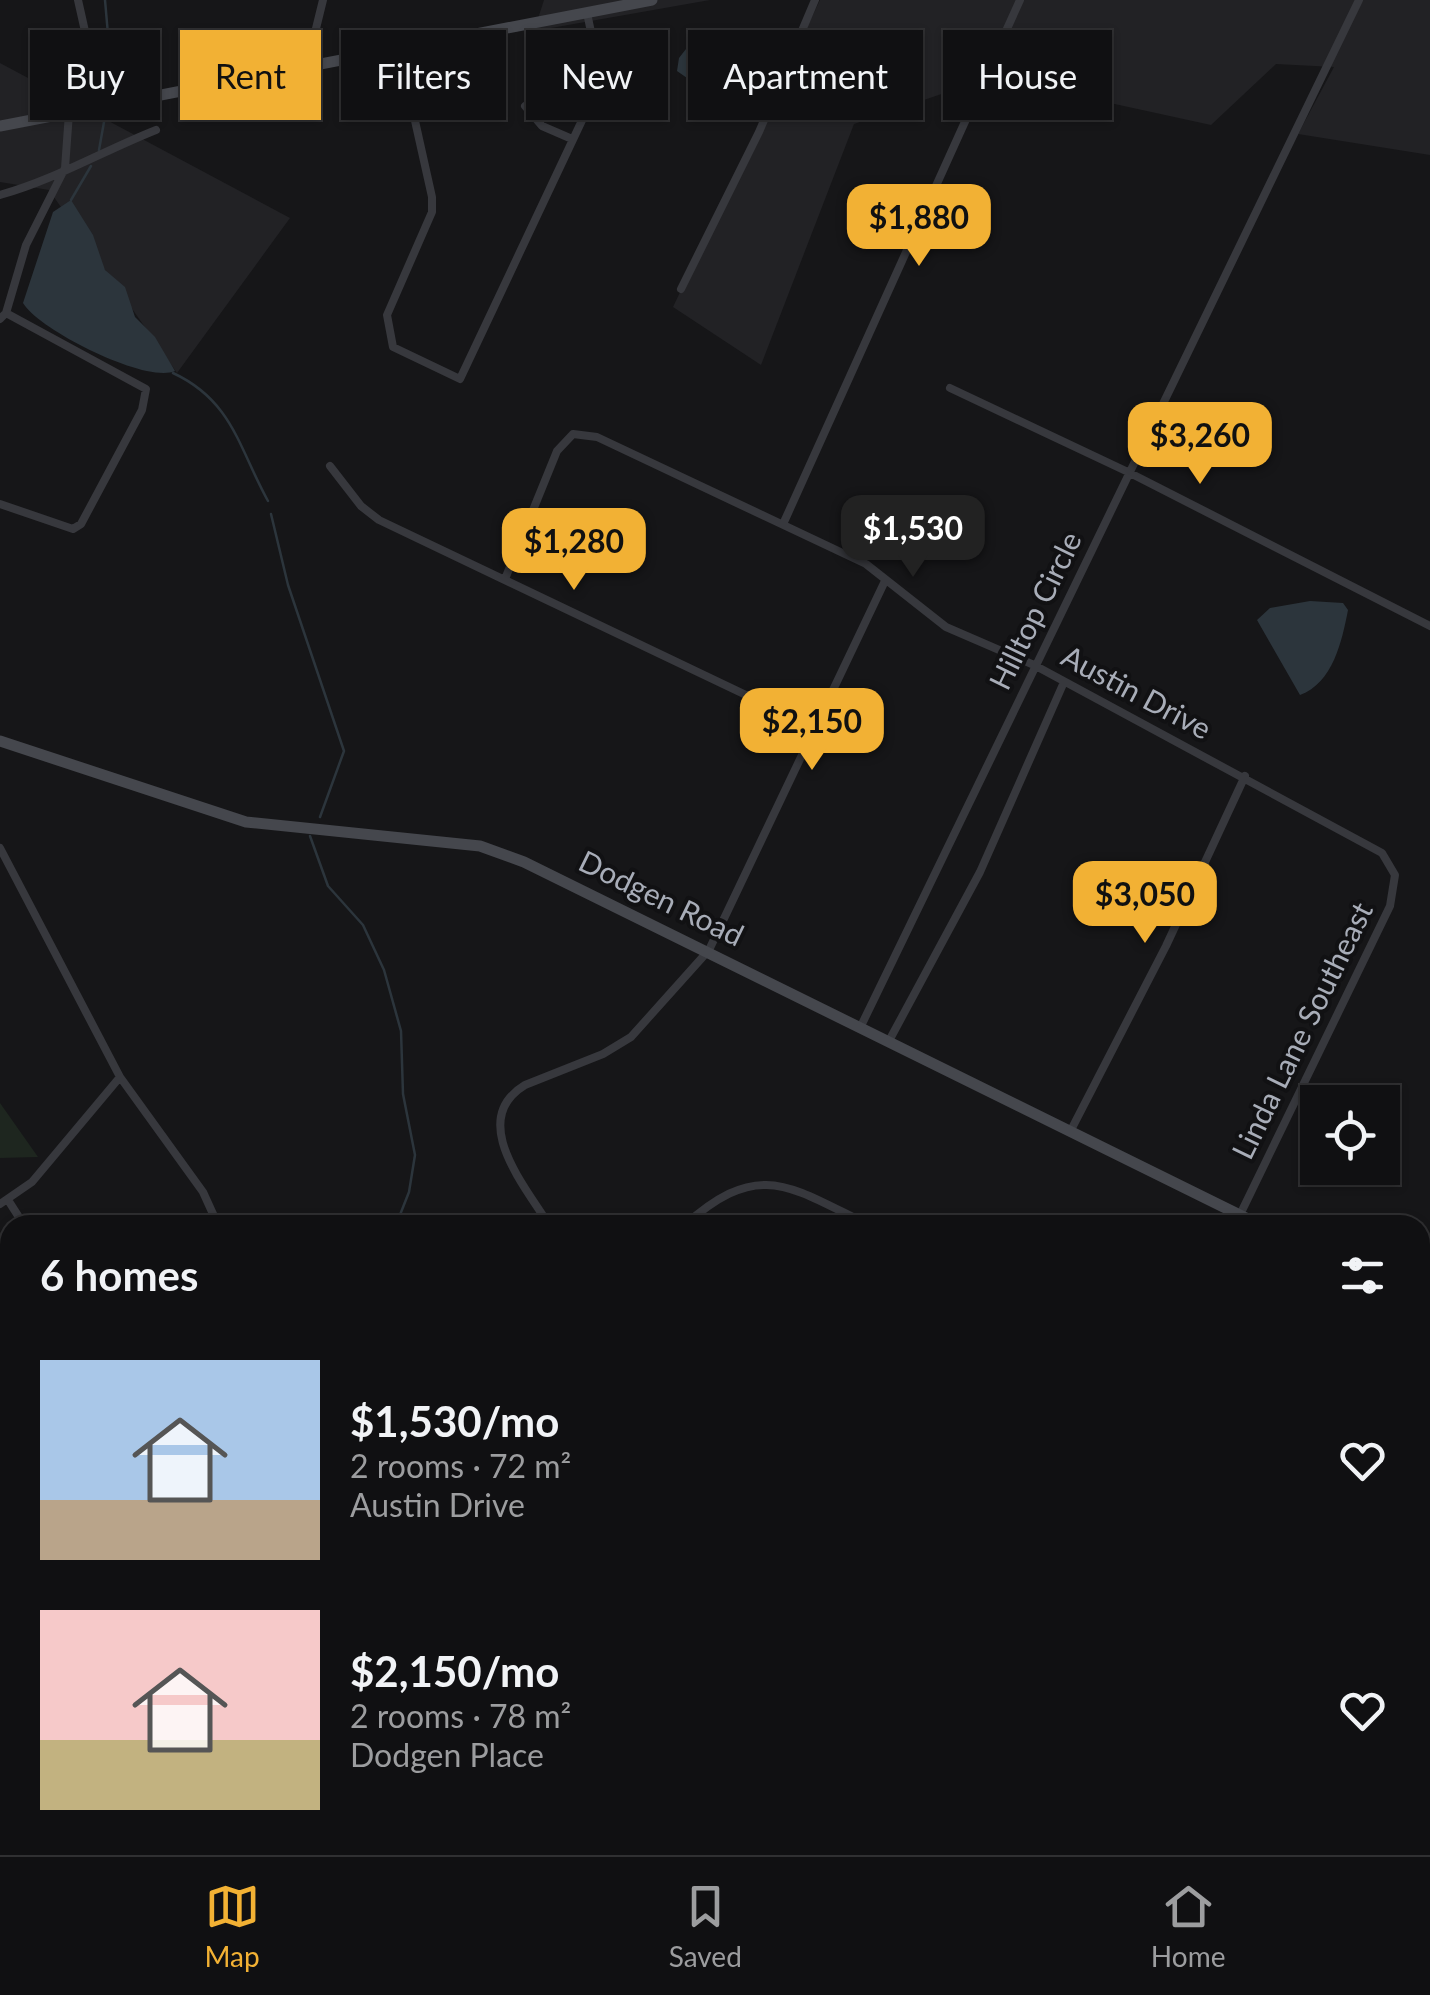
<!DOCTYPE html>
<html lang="en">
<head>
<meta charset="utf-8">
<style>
	:root { --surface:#101012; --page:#19191b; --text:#f1f3f6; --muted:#9c9d9f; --line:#303032; --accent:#f2b134 }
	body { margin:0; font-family:Lato,sans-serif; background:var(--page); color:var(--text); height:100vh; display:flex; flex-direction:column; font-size:38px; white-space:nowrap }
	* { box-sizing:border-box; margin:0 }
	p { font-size:32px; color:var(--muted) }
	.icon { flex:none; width:55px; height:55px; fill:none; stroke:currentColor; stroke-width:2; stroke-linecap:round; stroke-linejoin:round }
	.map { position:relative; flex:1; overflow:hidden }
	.details { position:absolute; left:0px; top:1215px; width:1430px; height:640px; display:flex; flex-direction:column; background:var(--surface); border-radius:30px 30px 0 0; box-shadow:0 2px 8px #0004,0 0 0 2px var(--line) }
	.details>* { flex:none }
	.top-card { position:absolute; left:30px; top:30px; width:1370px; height:90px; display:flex; gap:20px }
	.buttons { position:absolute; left:1300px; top:1085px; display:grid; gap:20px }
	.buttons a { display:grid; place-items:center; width:100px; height:100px; border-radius:0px; background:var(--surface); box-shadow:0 2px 8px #0004,0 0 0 2px var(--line); font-size:50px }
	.price { position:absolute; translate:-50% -85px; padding:0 22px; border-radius:20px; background:var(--accent); color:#111; font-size:32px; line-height:65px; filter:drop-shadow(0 2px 5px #0008) }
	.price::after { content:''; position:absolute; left:50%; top:60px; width:30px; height:22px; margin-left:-15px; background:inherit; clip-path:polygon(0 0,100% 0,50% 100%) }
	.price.selected { background:#222; color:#fff }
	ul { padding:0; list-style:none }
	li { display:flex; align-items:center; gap:30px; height:250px; padding:0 40px }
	li span { display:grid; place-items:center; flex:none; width:280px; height:200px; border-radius:0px; color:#555 }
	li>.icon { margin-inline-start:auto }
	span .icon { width:120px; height:120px; fill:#fffc; stroke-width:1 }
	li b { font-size:42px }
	h2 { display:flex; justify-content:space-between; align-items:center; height:120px; padding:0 40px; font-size:42px }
	.pill { padding:0 35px; border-radius:0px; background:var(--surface); box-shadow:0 2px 8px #0004,0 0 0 2px var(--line); font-size:35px; line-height:90px }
	.pill.selected { background:var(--accent); color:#111 }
	.dock { display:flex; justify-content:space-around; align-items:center; height:140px; border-top:2px solid var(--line); background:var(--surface); font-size:28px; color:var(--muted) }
	.dock a { display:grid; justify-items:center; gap:5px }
	.dock .selected { color:var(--accent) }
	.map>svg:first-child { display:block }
	.built { fill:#222225 }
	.green { fill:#1e261f }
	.water { fill:#2c353c }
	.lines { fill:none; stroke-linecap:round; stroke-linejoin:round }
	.stream { stroke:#2c353c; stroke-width:2.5 }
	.street { stroke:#37383d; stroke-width:8 }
	.secondary { stroke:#45474d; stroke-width:11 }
	.labels { text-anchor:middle; stroke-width:8; stroke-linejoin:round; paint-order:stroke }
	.street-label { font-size:30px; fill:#a8adb8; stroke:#111113 }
</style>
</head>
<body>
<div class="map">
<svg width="1430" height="1855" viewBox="0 0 1430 1855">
	<rect width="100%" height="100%" fill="#161618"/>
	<path class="built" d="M 544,0 L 710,0 L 534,31 Z
		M 820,0 L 1430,0 L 1430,155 L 1298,134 L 1334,67 L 1276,64 L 1211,125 L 991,77 L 854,124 L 761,365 L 673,307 Z
		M 0,63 L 290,218 L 177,373 L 49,190 L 0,182 Z"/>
	<path class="green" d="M 0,1103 L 38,1157 L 0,1158 Z
		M 10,1424 L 10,1539 L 0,1543 L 0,1434 Z
		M 0,1718 L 10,1723 L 10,1841 L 0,1846 Z"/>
	<path class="water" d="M 757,36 L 765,45 L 761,69 L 753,76 L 687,78 L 677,71 L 679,58 L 693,40 Z
		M 71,200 L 93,235 L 105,270 L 125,287 L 135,317 L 155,337 L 175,371 C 146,384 39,330 23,303 L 53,212 Z
		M 1310,601 L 1343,603 L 1348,610 C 1342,641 1333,683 1300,695 L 1257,620 L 1270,608 Z"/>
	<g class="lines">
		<path class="stream" d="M 105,0 L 112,81
			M 99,150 L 104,122
			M 71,200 L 91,166
			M 173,373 C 233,401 239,449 268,501
			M 271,514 L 288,585 L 344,751 L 320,817
			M 310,836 L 328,886 L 363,925 L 384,970 L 401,1031 L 403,1094 L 415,1155 L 409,1192 L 396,1225
			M 0,1489 L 10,1480
			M 914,1845 L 915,1855"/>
		<path class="street" d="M 78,0 L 102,107
			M 417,45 L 405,76 L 432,197 L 432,212 L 387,315 L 393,347 L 460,379 L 594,95 L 598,65 L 587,13
			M 307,65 L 323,0
			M 525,106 L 542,126 L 572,139
			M 0,195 C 54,180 103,151 156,130
			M 681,289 L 759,132 L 815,0
			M 0,319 L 6,313 L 26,245 L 65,168 L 69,113
			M 950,388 L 1128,472 L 1430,626
			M 330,466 L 361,506 L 379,520 L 813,727
			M 0,504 L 73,529 L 81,524 L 142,410 L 146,389 L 6,313
			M 784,522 L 1020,0
			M 505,579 L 557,451 L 573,434 L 597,437 L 866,564 L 946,627 L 1034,665 L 1382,853 L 1395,875 L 1390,906 L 1235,1225
			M 0,848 L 120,1077 L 203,1192 L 218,1225
			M 861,1026 L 1359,0
			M 890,1039 L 980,872 L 1064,682
			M 1071,1130 L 1166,946 L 1245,776
			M 8,1200 L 24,1225
			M 0,1204 L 32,1182 L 120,1077
			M 549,1225 C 526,1187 467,1120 525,1085 L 603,1054 L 631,1037 L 709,950 L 884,583
			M 685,1225 C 760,1158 790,1187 869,1225
			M 1420,1455 L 1430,1434
			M 1420,1596 L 1430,1601
			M 0,1845 L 10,1843
			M 34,1845 L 38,1855
			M 487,1845 L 500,1855
			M 674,1845 L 682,1855
			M 823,1845 L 824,1855
			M 1167,1845 L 1186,1855
			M 1363,1845 L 1381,1855
			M 1277,1855 L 1282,1845"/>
		<path class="secondary" d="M 0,126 L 652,0
			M 0,741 L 246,822 L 480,846 L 524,862 L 1260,1225
			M 1420,1306 L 1430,1311"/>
	</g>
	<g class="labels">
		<g class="street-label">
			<text transform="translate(1036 611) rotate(-64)" y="10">Hilltop Circle</text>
			<text transform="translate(1136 693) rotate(28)" y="10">Austin Drive</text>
			<text transform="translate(661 899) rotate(26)" y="10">Dodgen Road</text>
			<text transform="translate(1303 1031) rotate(-64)" y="10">Linda Lane Southeast</text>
		</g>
	</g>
</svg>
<div class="buttons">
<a><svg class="icon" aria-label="locate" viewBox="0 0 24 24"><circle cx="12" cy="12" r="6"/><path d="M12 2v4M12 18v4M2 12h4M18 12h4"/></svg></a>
</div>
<b class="price" style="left:919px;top:269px">$1,880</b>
<b class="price" style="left:1200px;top:487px">$3,260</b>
<b class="price selected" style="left:913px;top:580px">$1,530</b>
<b class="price" style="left:574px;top:593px">$1,280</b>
<b class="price" style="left:812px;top:773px">$2,150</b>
<b class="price" style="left:1145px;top:946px">$3,050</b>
<div class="top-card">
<a class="pill">Buy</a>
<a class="pill selected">Rent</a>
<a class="pill">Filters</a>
<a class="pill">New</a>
<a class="pill">Apartment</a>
<a class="pill">House</a>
</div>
<section class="details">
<h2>6 homes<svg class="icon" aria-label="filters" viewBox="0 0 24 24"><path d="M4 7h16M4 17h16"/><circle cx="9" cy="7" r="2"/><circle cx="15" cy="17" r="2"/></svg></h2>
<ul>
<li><span style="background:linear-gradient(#a9c7e8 70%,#b9a48a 0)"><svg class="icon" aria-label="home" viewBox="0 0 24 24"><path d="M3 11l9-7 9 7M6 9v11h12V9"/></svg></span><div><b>$1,530/mo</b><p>2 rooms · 72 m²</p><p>Austin Drive</p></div><svg class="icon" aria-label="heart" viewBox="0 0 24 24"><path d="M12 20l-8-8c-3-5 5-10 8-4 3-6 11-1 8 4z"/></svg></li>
<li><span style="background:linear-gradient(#f6c9c9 65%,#c2b280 0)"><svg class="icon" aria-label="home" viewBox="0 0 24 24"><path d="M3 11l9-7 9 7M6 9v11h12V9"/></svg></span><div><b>$2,150/mo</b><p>2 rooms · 78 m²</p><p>Dodgen Place</p></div><svg class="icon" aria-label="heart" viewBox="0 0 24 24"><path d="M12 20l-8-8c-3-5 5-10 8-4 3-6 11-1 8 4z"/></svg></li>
</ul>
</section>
</div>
<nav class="dock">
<a class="selected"><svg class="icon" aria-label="map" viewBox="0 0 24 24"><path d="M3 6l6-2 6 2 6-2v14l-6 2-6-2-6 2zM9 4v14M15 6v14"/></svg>Map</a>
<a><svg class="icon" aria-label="saved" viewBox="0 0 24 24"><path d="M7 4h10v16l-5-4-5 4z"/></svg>Saved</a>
<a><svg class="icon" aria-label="home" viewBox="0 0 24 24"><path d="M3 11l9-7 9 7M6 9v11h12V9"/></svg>Home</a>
</nav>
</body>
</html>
